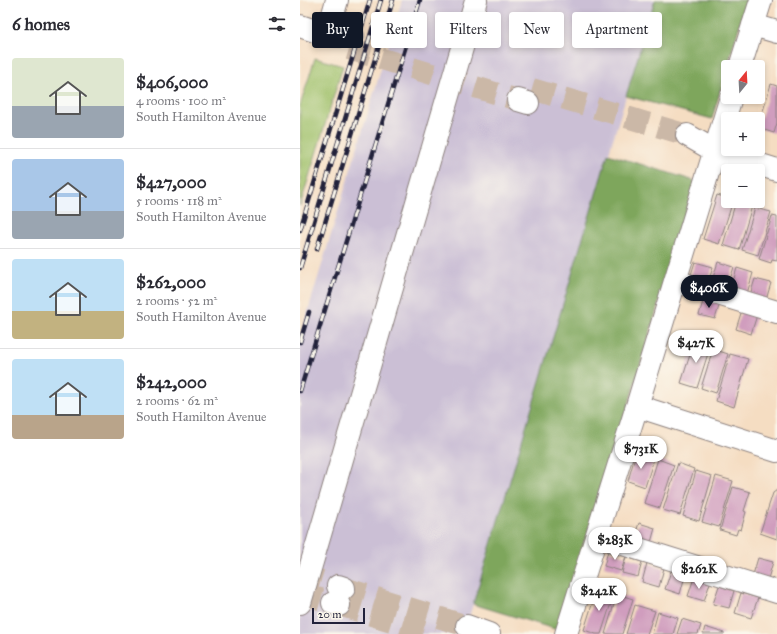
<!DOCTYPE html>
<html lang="en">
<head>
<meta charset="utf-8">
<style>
	:root { --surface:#fff; --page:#f2f2f3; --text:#2b2b33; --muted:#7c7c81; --line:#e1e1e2; --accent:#111827 }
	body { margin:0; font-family:"IM FELL Great Primer",serif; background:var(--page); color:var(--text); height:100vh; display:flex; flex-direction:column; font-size:15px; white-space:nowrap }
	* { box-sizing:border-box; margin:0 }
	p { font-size:13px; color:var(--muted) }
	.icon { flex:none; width:22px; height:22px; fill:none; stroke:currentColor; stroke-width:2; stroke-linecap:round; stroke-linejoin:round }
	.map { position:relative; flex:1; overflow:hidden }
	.sheet { display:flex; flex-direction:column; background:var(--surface); width:300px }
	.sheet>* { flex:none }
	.banner { position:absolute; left:12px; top:12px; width:380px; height:36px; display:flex; gap:8px }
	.needle { width:26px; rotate:18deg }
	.buttons { position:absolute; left:421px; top:60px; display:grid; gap:8px }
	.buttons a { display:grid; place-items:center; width:44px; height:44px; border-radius:4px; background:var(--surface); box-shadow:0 2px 6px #0003; font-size:20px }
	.scale { position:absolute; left:12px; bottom:10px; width:53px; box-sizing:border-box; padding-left:4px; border:2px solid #22223b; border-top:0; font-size:11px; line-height:14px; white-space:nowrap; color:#22223b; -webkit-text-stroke:3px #fbf7ec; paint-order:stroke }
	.price { position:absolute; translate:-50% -34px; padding:0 9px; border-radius:14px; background:#fff; color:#222; font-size:13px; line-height:26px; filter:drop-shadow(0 1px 2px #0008) }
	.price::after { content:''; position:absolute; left:50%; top:24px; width:12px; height:9px; margin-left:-6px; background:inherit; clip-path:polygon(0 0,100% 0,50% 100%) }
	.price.active { background:var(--accent); color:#fff }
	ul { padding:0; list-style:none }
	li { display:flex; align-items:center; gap:12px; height:100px; padding:0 12px }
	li+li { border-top:1px solid var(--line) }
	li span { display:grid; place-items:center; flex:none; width:112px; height:80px; border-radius:4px; color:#555 }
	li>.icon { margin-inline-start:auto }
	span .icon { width:48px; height:48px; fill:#fffc; stroke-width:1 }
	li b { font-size:17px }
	h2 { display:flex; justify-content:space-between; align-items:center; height:48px; padding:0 12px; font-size:17px }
	.tag { padding:0 14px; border-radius:4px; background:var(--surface); box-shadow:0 2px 6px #0003; font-size:14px; line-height:36px }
	.tag.active { background:var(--accent); color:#fff }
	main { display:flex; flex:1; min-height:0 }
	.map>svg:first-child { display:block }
	.industrial { fill:#cbbfd5 }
	.green { fill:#9ebf68; stroke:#607052 }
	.forest { fill:#7ea65c; stroke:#50644c }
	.building { fill:#d09dbe }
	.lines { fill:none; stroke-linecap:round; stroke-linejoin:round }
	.minor-tunnel { stroke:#cbb8a7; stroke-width:22; stroke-dasharray:22 11; stroke-linecap:butt }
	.minor-casing { stroke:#8c807e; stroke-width:24 }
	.minor { stroke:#fff; stroke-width:22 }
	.rail-casing { stroke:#22223b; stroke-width:4.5 }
	.rail { stroke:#fbf7ec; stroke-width:3; stroke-dasharray:9; stroke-linecap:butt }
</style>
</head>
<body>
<main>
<section class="sheet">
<h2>6 homes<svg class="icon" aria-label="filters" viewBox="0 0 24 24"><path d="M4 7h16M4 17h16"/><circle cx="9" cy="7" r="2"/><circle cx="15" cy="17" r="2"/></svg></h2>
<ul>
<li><span style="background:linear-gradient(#dfe7d0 60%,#9aa5b1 0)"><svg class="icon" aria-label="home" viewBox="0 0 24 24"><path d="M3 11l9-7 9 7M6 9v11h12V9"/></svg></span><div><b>$406,000</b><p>4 rooms · 100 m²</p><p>South Hamilton Avenue</p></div></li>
<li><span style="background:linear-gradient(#a9c7e8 65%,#9aa5b1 0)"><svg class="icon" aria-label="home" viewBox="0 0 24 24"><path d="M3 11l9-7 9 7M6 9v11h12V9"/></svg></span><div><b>$427,000</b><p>5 rooms · 118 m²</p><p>South Hamilton Avenue</p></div></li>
<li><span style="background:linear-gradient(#bfe0f5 65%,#c2b280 0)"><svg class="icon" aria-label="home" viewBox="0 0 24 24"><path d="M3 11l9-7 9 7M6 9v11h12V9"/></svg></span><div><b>$262,000</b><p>2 rooms · 52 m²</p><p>South Hamilton Avenue</p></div></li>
<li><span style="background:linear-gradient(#bfe0f5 70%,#b9a48a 0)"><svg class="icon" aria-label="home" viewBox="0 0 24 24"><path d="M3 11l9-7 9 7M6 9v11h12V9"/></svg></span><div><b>$242,000</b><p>2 rooms · 62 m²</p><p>South Hamilton Avenue</p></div></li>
</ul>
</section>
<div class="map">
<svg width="477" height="634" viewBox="0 0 477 634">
	<rect width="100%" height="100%" fill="#fbf7ec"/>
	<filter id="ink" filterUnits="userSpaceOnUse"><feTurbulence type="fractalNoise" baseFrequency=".025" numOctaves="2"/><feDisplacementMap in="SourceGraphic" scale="8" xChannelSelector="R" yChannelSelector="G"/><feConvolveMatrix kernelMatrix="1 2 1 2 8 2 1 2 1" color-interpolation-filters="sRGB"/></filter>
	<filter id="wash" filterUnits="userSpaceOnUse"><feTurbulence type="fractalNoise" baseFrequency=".012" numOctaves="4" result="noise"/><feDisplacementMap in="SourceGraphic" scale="16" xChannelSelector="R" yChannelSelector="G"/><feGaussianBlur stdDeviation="0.9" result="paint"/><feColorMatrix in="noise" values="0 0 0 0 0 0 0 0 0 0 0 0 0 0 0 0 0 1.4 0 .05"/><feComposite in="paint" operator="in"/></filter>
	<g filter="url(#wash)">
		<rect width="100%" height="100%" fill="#f5ddc2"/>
		<path class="industrial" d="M 102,0 L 355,0 L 164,634 L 0,634 L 0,337 Z"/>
		<path class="green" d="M 15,58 L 43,66 L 0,206 L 0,106 Z"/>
		<path class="forest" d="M 355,0 L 447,0 L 412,119 L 326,96 Z
			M 308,154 L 395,181 L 261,631 L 173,604 Z"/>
		<g id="blocks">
			<path class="building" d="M 471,84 L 477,86 L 477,123 L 474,133 L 458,128 Z
				M 417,195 L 428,198 L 428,201 L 433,201 L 419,244 L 403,239 Z
				M 436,201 L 452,206 L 439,250 L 423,245 Z
				M 455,208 L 471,212 L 458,255 L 442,250 Z
				M 472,216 L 477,217 L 477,261 L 472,260 L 471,263 L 459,259 Z
				M 395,262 L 413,267 L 408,283 L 390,278 Z
				M 418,262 L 434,267 L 427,289 L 411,284 Z
				M 437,268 L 453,273 L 446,297 L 430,292 Z
				M 455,279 L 471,283 L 466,300 L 450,295 Z
				M 404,298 L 420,303 L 415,319 L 399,315 Z
				M 442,310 L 457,315 L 451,334 L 436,329 Z
				M 395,339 L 411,344 L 397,388 L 381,383 Z
				M 413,349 L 428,354 L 416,393 L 401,388 Z
				M 430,354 L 448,359 L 434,407 L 416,401 Z
				M 336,453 L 354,459 L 345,487 L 328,481 Z
				M 358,459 L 374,465 L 360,508 L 344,503 Z
				M 378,463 L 394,469 L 380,515 L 363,510 Z
				M 396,471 L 412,476 L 399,521 L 383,516 Z
				M 416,476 L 433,481 L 419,527 L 402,522 Z
				M 433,487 L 450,492 L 444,511 L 446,512 L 441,530 L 438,529 L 436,535 L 420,530 Z
				M 477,490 L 477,539 L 460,533 L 473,493 Z
				M 339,523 L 355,528 L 350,546 L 333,541 Z
				M 308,551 L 326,556 L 321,571 L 304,566 Z
				M 326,557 L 342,562 L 338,577 L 322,573 Z
				M 458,558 L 473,562 L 467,582 L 452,578 Z
				M 347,563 L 364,568 L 359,587 L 342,582 Z
				M 371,571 L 385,576 L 380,594 L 365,589 Z
				M 394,578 L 410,583 L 404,601 L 388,596 Z
				M 419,586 L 434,591 L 429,608 L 413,604 Z
				M 297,589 L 314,594 L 301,634 L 296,634 L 284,630 Z
				M 441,593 L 458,598 L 451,618 L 435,613 Z
				M 317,594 L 333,599 L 322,634 L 305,634 Z
				M 335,605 L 355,611 L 347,634 L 326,634 Z
				M 358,612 L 378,618 L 373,634 L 352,634 Z
				M 382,619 L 401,625 L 398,634 L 377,634 Z
				M 405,627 L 424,633 L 424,634 L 403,634 Z"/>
		</g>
	</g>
	<g filter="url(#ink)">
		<use href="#blocks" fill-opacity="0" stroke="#8c807e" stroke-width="1"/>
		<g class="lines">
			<path class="minor-tunnel" d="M 49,49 L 218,100
				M 232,89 L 387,135
				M 0,574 L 38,586
				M 44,588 L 167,626
				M 0,593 L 33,603
				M 39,605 L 134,634"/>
			<g class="minor-casing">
				<path id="minor" d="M 453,25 L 477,32
					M 0,26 L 27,35 L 53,36
					M 27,35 L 37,0
					M 440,67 L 461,0
					M 218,100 L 228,103
					M 387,135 L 415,151 L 477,170
					M 375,281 L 477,312
					M 337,406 L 477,451
					M 297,536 L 477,592
					M 38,586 L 44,588
					M 0,603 L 176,0
					M 33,603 L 39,605
					M 167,626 L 189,634
					M 266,634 L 337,406 L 431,97"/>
			</g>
			<use href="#minor" class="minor"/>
			<g class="rail-casing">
				<path id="rail" d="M 0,230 L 70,0
					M 17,249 L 93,0
					M 0,268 L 81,0
					M 0,342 L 9,312
					M 0,391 L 120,0"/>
			</g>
			<use href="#rail" class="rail"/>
		</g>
	</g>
</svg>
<div class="buttons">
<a><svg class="needle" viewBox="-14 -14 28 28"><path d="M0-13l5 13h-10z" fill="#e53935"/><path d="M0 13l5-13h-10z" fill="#7c7c81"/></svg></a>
<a>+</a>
<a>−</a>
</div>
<div class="scale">20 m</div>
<b class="price active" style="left:409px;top:309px">$406K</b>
<b class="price" style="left:396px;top:364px">$427K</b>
<b class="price" style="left:341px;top:470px">$731K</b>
<b class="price" style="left:315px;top:561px">$283K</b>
<b class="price" style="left:399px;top:590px">$262K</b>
<b class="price" style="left:299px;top:612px">$242K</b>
<div class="banner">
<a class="tag active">Buy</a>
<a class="tag">Rent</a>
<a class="tag">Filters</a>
<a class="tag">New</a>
<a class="tag">Apartment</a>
</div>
</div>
</main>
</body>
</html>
